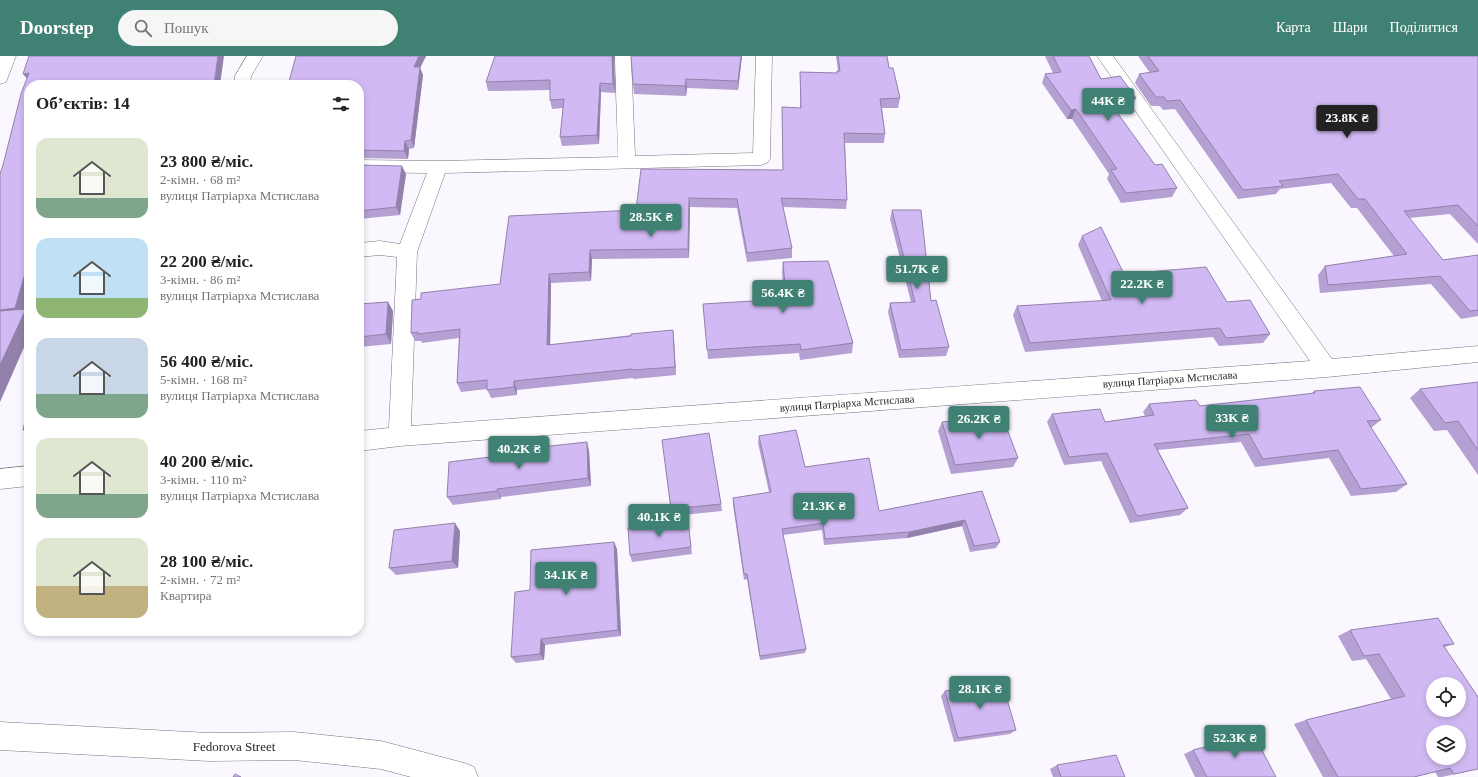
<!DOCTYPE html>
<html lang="uk">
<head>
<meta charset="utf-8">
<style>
	:root { --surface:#fff; --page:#f6f6f6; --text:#222; --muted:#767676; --accent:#3f8274 }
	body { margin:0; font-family:Georgia,serif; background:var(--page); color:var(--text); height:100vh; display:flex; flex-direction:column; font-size:15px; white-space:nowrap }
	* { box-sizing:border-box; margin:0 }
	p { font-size:13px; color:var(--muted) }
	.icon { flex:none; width:22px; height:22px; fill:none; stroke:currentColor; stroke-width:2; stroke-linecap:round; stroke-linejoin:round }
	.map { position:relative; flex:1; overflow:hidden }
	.side { position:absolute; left:24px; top:24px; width:340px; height:556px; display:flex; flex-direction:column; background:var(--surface); border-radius:16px; box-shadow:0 2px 6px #0003 }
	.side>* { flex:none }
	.fabs { position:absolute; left:1426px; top:621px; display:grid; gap:8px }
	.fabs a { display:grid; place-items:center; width:40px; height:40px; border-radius:50%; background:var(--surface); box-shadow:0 2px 6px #0003; font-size:20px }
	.price { position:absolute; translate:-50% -34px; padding:0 9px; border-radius:4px; background:var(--accent); color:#fff; font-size:13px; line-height:26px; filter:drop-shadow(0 1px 2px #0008) }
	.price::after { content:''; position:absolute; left:50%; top:24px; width:12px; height:9px; margin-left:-6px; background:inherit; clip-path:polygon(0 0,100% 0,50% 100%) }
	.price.selected { background:#222; color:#fff }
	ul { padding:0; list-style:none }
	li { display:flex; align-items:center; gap:12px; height:100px; padding:0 12px }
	li span { display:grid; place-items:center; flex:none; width:112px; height:80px; border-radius:12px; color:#555 }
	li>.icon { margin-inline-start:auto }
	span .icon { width:48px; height:48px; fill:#fffc; stroke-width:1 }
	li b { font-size:17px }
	h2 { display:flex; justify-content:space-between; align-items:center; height:48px; padding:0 12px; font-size:17px }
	header { display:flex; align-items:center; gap:24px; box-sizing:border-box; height:56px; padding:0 20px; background:var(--accent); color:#fff }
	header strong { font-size:19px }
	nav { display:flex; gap:22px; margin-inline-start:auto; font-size:14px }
	.search { width:280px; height:36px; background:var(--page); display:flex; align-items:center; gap:10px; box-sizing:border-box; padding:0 14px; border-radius:22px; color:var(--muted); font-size:15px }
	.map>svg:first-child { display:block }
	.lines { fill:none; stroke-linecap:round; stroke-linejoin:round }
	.minor-casing { stroke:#76727c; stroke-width:1 }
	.minor { fill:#fff; fill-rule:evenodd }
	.wall { fill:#b4a0d2 }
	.shaded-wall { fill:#9282ab }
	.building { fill:#d1baf4; stroke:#9282ab; fill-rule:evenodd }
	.labels { text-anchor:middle; stroke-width:3; stroke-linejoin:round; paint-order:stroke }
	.street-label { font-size:11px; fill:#201f23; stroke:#fff }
	.near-street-label { font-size:13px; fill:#201f23; stroke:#fff }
</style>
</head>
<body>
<header>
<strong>Doorstep</strong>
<div class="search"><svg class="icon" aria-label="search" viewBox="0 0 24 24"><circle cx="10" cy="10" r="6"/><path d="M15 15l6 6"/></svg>Пошук</div>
<nav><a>Карта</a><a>Шари</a><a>Поділитися</a></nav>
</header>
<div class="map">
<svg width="1478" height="721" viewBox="0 0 1478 721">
	<rect width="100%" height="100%" fill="#faf7fe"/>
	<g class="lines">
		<g class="minor-casing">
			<path id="minor" d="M 0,0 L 16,0 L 6,26 L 0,28 Z
				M 247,0 L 263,0 L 251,20 L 250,29 L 234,29 L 235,20 Z
				M 615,0 L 631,0 L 635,100 L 753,97 L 756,0 L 772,0 L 770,103 L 767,107 L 761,109 L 445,117 L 417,196 L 411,370 L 1310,305 L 1097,0 L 1113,0 L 1332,303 L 1478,290 L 1478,306 L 1327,321 L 400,390 L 359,395 L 359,375 L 389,372 L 397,201 L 380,199 L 359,201 L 359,187 L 380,185 L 400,188 L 427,117 L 359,116 L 359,104 L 438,105 L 618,101 Z
				M 29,410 L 29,430 L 0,433 L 0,413 Z
				M 0,666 L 209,677 L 294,676 L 381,685 L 464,707 L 474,711 L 478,721 L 411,721 L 381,713 L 294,704 L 209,705 L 0,694 Z"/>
		</g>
		<use href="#minor" class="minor"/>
	</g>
	<path class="wall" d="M 296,0 L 426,0 L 420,12 L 423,19 L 414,92 L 409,93 L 408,103 L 359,102 L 359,29 Z
		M 495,0 L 614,0 L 615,37 L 601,36 L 599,88 L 562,90 L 560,81 L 563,52 L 552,53 L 550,44 L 550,34 L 488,35 L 486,26 Z
		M 742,0 L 738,34 L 687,32 L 686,40 L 634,38 L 633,28 Z
		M 836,0 L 887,0 L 889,12 L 900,42 L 898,52 L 882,52 L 885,78 L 884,87 L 845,87 L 847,144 L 846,153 L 783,151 L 792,192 L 792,202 L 747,206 L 737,152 L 690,151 L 689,202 L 592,203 L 591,225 L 551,227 L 550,289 L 673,274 L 676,319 L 634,323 L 633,322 L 517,334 L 517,339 L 491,342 L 487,333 L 461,336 L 457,327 L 459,282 L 422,287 L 421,285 L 415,285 L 411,277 L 421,243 L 500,228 L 636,154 L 783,114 L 782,61 L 782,51 L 800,52 L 800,16 L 836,17 L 837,15 L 838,15 Z
		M 1045,0 L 1089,0 L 1101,23 L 1136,42 L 1131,52 L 1114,53 L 1155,109 L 1177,132 L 1172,141 L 1121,147 L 1107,123 L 1109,118 L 1072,63 L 1067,63 L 1042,27 L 1045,18 L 1053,17 Z
		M 1138,0 L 1478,0 L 1478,188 L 1450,158 L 1409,162 L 1443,204 L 1478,199 L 1478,260 L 1461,263 L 1431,228 L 1320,237 L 1318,219 L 1325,210 L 1394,200 L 1357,152 L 1351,152 L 1331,127 L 1280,133 L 1276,138 L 1238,143 L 1175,53 L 1163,54 L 1160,50 L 1151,50 L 1135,27 L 1139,18 L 1150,17 Z
		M 359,109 L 406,118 L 400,159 L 359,163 Z
		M 892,154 L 931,245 L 949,291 L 946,300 L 899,302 L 888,256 L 890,247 L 911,246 L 890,163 Z
		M 1082,180 L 1124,218 L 1227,246 L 1270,278 L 1263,287 L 1219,290 L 1213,281 L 1025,296 L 1013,259 L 1017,250 L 1102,245 L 1078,189 Z
		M 783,206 L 853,287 L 852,297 L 800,304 L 799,297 L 708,303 L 703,248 L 784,243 L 782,216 Z
		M 388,246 L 393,255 L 391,288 L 359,291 L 359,248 Z
		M 1478,326 L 1478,419 L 1447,374 L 1434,375 L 1410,342 L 1420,333 Z
		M 1314,335 L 1381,364 L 1371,372 L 1407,428 L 1396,436 L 1351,440 L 1329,402 L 1255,411 L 1241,386 L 1158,394 L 1188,452 L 1180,459 L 1130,467 L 1101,405 L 1064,409 L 1047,366 L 1052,358 L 1105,366 L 1145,360 L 1143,356 L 1149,348 L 1200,350 L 1311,338 Z
		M 942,366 L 1018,402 L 1013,411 L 951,418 L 938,375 Z
		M 759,380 L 805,411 L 879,455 L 982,435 L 1000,486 L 996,492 L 970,496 L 962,470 L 907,482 L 824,489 L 822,474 L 783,479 L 806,593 L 805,597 L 760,604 L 747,523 L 744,524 L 733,449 L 733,442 L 769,436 L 758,387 Z
		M 662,384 L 721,448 L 722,455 L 672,460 Z
		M 589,394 L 591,430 L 501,441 L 501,443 L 453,449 L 447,441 Z
		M 688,464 L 692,498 L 632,506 L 630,499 Z
		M 460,475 L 458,512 L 396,519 L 389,512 Z
		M 614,486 L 617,493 L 621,580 L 545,589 L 544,604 L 516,607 L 511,601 L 530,534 Z
		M 1350,574 L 1454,588 L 1445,591 L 1478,713 L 1442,721 L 1438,721 L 1435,716 L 1414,721 L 1323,721 L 1294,668 L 1306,664 L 1391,643 L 1366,603 L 1352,605 L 1338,580 Z
		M 945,635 L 1016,674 L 1010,678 L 954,686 L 941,640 Z
		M 1193,694 L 1276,721 L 1195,721 L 1184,698 Z
		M 1057,709 L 1125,721 L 1053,721 L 1050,713 Z"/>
	<path class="shaded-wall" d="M 218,0 L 224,0 L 220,29 L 214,29 Z
		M 419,0 L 426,0 L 420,12 L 423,19 L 414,92 L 411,84 L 414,11 Z
		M 612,0 L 614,0 L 615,37 L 613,28 Z
		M 741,0 L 742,0 L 738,34 L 738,25 Z
		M 29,17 L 30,26 L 23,18 Z
		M 686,23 L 687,32 L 686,40 L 685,30 Z
		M 600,27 L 601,36 L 599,88 L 597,79 Z
		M 1076,53 L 1072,63 L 1067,63 L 1071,54 Z
		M 405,85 L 409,93 L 408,103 L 404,95 Z
		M 402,110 L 406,118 L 400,159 L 396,151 Z
		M 689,142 L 690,151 L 689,202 L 688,193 Z
		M 590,194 L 592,203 L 591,225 L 589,216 Z
		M 29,204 L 29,241 L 25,254 L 26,253 L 29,256 L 29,280 L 0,346 L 0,254 Z
		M 549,218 L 551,227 L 550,298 L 547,289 Z
		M 388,246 L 393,255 L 391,288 L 386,278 Z
		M 673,274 L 674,283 L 676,319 L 675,311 Z
		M 514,325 L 517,334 L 517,339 L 514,331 Z
		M 29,372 L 29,378 L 23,374 Z
		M 587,386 L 589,394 L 591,430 L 588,422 Z
		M 497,433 L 501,441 L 501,443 L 497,435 Z
		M 965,464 L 962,470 L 907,482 L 909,476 Z
		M 455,467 L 460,475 L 458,512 L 452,505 Z
		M 614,486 L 617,493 L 621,580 L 618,574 Z
		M 541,583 L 545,589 L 544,604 L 540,598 Z"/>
	<path class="building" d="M 29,0 L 218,0 L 214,29 L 29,29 L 29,204 L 15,252 L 0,254 L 0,118 L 3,109 L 21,38 L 29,17 L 23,18 Z
		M 296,0 L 419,0 L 414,11 L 420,11 L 411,84 L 405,85 L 404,95 L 359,94 L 359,29 L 288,29 Z
		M 495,0 L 612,0 L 613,28 L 600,27 L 597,79 L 560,81 L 564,43 L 550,44 L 550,24 L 486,26 Z
		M 631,0 L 741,0 L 738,25 L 686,23 L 685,30 L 633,28 Z
		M 838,0 L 887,0 L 889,12 L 893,12 L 900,42 L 880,43 L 885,78 L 844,77 L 847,144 L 781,142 L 792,192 L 747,197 L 737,143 L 689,142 L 688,193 L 590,194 L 589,216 L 549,218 L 547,289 L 631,280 L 631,278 L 673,274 L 675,311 L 632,314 L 632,313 L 514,325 L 514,331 L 487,334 L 487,324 L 457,327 L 460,273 L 418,278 L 418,276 L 411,277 L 412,244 L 421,243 L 421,237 L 500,228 L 509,160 L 636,154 L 641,113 L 783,114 L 782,51 L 801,52 L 800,16 L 837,17 L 837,15 L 840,15 Z
		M 1053,0 L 1089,0 L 1101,23 L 1120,20 L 1136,42 L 1108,44 L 1155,109 L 1162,108 L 1177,132 L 1126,137 L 1111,114 L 1117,113 L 1076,53 L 1071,54 L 1045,18 L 1061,16 Z
		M 1148,0 L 1478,0 L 1478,170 L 1458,149 L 1404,155 L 1443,204 L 1478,199 L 1478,254 L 1470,255 L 1440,220 L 1328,229 L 1325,210 L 1407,198 L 1365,143 L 1358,143 L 1338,118 L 1279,125 L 1283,130 L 1243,134 L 1180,44 L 1167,45 L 1164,41 L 1156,41 L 1139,18 L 1159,15 Z
		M 359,109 L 402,110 L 396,151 L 359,155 Z
		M 892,154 L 921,154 L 931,245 L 936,244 L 949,291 L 901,294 L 890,247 L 915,246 Z
		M 1101,171 L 1124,218 L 1206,211 L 1227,246 L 1250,244 L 1270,278 L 1226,282 L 1220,272 L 1030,287 L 1017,250 L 1111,244 L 1082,180 Z
		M 828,205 L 853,287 L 801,294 L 800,288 L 707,294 L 703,248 L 786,243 L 783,206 Z
		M 388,246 L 386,278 L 359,281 L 359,248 Z
		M 26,253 L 0,309 L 0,255 Z
		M 1478,326 L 1478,394 L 1458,365 L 1445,367 L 1420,333 Z
		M 1360,331 L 1381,364 L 1367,365 L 1407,428 L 1361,433 L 1338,394 L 1263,403 L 1249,378 L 1154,388 L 1188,452 L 1137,460 L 1107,397 L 1069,401 L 1052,358 L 1100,353 L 1105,366 L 1154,359 L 1149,348 L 1196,344 L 1200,350 L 1315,337 L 1314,335 Z
		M 29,348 L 29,372 L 23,374 Z
		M 1002,360 L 1018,402 L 955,409 L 942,366 Z
		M 796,374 L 805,411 L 869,402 L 879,455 L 982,435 L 1000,486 L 974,490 L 965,464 L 909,476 L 825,483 L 823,467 L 782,473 L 806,593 L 760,600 L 747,518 L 744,518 L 733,442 L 771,436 L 759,380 Z
		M 709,377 L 721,448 L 671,453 L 662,384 Z
		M 587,386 L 588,422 L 497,433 L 497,435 L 447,441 L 449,406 L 523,397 L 523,393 Z
		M 688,464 L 691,491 L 630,499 L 628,472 Z
		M 455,467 L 452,505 L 389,512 L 394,474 Z
		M 614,486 L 618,574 L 541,583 L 540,598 L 511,601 L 515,536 L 530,534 L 531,494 Z
		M 1438,562 L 1454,588 L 1443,589 L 1478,641 L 1478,713 L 1454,718 L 1450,712 L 1414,721 L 1338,721 L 1306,664 L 1405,640 L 1379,598 L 1364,600 L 1350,574 ZM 1433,628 L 1459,628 L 1459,654 L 1433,654 ZM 1433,676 L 1459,676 L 1459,702 L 1433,702 Z
		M 1002,626 L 1016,674 L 958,682 L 945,635 Z
		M 1254,679 L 1276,721 L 1207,721 L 1193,694 Z
		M 1116,699 L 1125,721 L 1061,721 L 1057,709 Z
		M 235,718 L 241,721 L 233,721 Z"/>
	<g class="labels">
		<g class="street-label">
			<text transform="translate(1170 323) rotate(-4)" y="4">вулиця Патріарха Мстислава</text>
			<text transform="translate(847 347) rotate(-4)" y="4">вулиця Патріарха Мстислава</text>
		</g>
		<g class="near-street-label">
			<text x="234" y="695">Fedorova Street</text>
		</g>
	</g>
</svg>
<div class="fabs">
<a><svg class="icon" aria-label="locate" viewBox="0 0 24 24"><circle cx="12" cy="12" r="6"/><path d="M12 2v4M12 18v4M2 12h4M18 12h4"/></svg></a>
<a><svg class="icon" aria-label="layers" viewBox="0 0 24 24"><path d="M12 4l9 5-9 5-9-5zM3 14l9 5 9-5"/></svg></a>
</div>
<b class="price" style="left:1108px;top:66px">44K ₴</b>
<b class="price selected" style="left:1347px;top:83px">23.8K ₴</b>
<b class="price" style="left:651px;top:182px">28.5K ₴</b>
<b class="price" style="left:917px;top:234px">51.7K ₴</b>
<b class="price" style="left:1142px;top:249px">22.2K ₴</b>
<b class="price" style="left:783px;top:258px">56.4K ₴</b>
<b class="price" style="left:1232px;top:383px">33K ₴</b>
<b class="price" style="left:979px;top:384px">26.2K ₴</b>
<b class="price" style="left:519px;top:414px">40.2K ₴</b>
<b class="price" style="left:824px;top:471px">21.3K ₴</b>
<b class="price" style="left:659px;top:482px">40.1K ₴</b>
<b class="price" style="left:566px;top:540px">34.1K ₴</b>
<b class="price" style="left:980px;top:654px">28.1K ₴</b>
<b class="price" style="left:1235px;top:703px">52.3K ₴</b>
<section class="side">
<h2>Об’єктів: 14<svg class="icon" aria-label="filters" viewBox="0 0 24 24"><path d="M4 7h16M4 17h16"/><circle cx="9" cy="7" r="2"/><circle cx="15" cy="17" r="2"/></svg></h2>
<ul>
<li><span style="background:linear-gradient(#dfe7d0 75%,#7fa58c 0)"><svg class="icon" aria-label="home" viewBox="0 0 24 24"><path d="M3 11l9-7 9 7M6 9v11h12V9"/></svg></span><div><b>23 800 ₴/міс.</b><p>2-кімн. · 68 m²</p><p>вулиця Патріарха Мстислава</p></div></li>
<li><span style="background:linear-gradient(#bfe0f5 75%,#8fb573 0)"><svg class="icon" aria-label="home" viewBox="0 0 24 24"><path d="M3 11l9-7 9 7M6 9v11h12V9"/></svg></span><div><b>22 200 ₴/міс.</b><p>3-кімн. · 86 m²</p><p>вулиця Патріарха Мстислава</p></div></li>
<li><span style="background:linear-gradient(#c9d6e8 70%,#7fa58c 0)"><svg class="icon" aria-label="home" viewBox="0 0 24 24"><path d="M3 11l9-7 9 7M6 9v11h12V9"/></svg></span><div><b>56 400 ₴/міс.</b><p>5-кімн. · 168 m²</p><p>вулиця Патріарха Мстислава</p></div></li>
<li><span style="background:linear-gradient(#dfe7d0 70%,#7fa58c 0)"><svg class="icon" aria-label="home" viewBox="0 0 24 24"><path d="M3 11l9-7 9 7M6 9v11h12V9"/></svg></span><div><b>40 200 ₴/міс.</b><p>3-кімн. · 110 m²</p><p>вулиця Патріарха Мстислава</p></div></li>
<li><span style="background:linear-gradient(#dfe7d0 60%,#c2b280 0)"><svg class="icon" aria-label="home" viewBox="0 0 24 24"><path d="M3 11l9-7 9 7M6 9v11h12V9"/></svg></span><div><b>28 100 ₴/міс.</b><p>2-кімн. · 72 m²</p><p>Квартира</p></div></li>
</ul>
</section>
</div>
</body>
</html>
